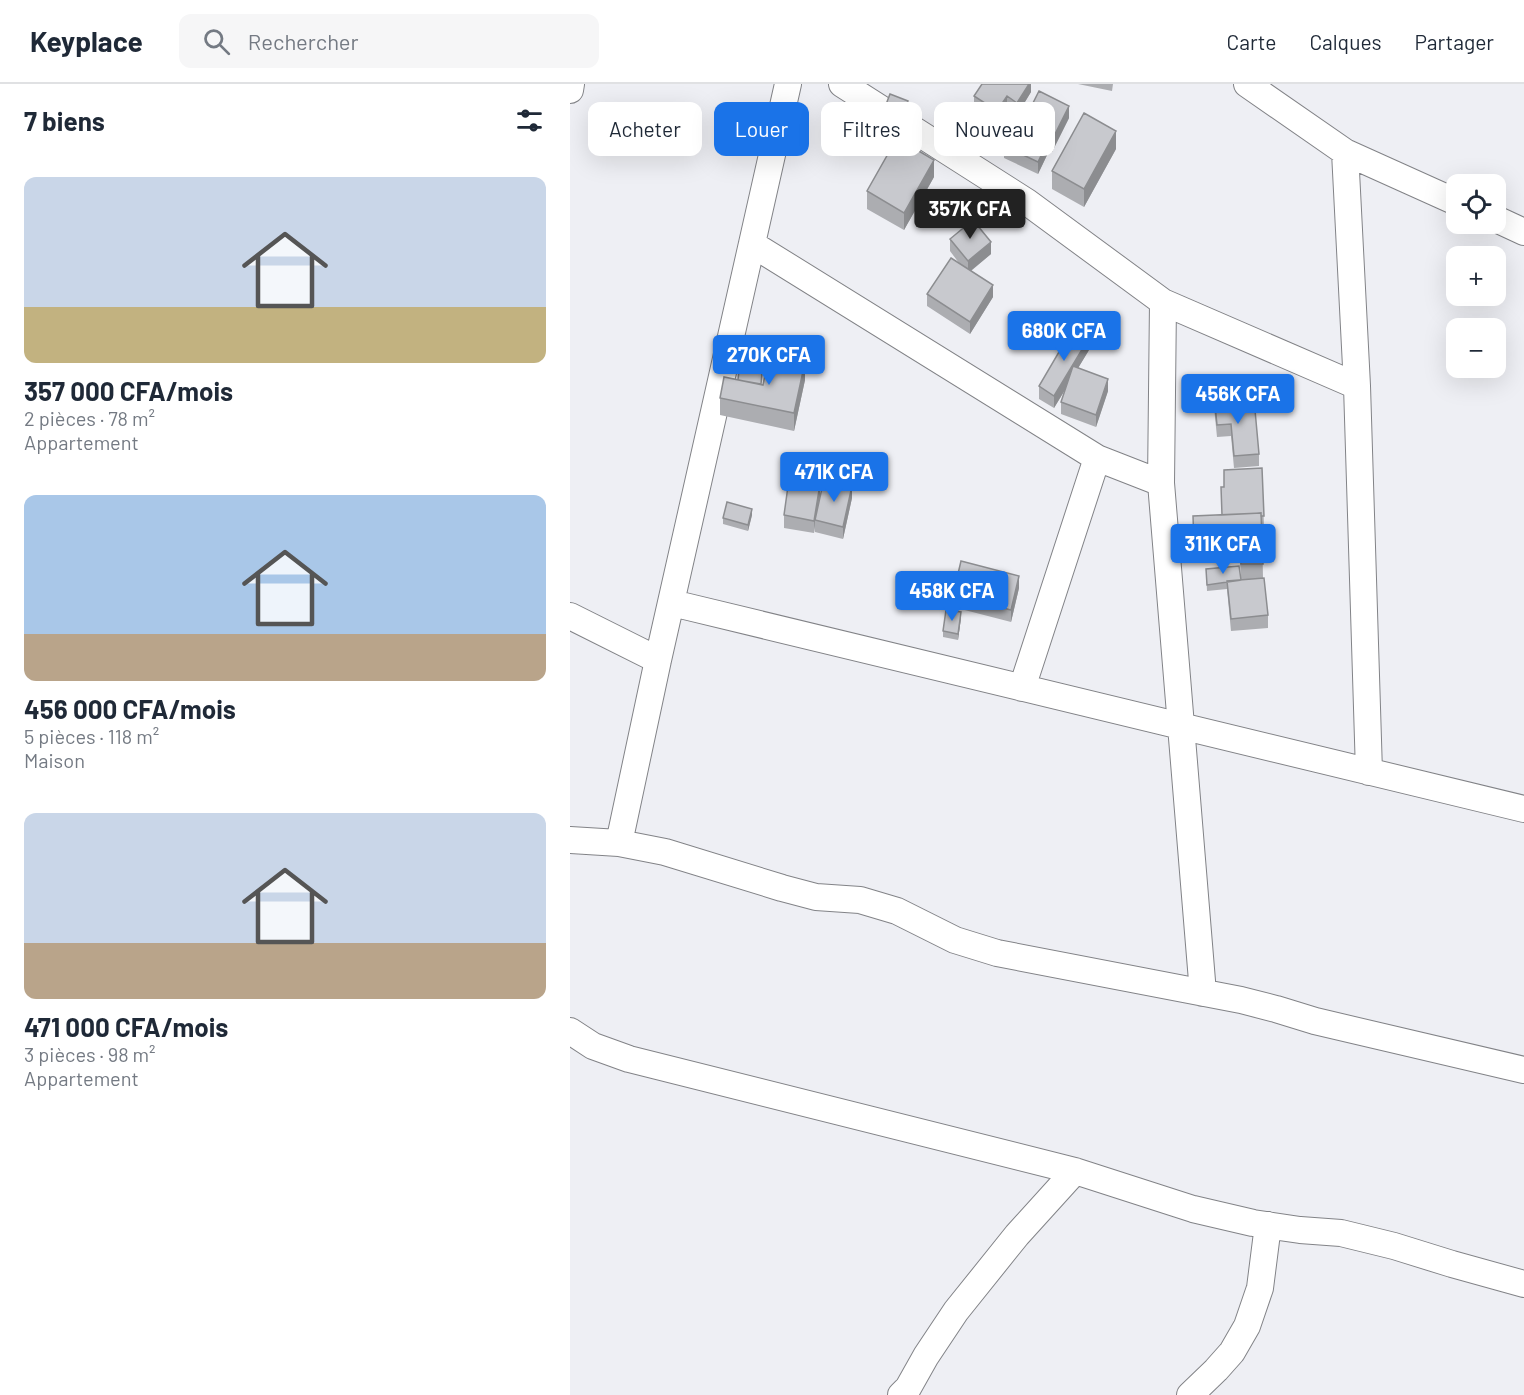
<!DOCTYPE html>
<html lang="fr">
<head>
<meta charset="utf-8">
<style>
	:root { --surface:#fff; --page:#f6f6f7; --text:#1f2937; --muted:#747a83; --line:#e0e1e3; --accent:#1a73e8 }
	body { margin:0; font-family:Barlow,sans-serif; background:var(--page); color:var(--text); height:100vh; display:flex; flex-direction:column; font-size:22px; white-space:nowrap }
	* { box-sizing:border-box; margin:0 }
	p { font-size:20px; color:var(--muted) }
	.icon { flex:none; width:33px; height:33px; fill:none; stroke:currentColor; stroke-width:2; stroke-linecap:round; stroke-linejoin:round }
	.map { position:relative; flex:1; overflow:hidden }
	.drawer { display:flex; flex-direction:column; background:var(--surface); width:570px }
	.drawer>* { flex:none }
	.hud { position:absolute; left:18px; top:18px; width:570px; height:54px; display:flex; gap:12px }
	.fabs { position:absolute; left:876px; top:90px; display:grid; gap:12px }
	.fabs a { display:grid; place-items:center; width:60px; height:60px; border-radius:12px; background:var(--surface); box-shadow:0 6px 24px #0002; font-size:30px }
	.price { position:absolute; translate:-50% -51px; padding:0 14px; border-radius:6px; background:var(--accent); color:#fff; font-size:20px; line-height:39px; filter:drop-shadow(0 2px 3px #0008) }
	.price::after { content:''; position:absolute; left:50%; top:36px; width:18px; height:14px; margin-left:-9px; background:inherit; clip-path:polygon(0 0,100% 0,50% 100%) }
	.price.selected { background:#222; color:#fff }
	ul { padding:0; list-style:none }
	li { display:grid; align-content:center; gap:12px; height:318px; padding:0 24px }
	li span { display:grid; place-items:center; height:186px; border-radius:12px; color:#555 }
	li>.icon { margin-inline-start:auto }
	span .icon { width:108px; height:108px; fill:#fffc; stroke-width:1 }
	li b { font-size:26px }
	h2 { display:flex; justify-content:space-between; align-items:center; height:72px; padding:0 24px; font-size:26px }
	.chip { padding:0 21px; border-radius:12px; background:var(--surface); box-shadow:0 6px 24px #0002; font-size:21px; line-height:54px }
	.chip.selected { background:var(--accent); color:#fff }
	header { display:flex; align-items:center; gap:36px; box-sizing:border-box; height:84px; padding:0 30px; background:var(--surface); border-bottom:2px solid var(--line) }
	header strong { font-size:28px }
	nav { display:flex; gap:33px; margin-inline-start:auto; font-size:21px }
	.search { width:420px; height:54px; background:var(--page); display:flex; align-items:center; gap:15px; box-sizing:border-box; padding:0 21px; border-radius:12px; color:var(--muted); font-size:22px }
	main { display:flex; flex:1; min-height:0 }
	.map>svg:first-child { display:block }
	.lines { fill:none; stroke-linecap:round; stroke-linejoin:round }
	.minor-casing { stroke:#828387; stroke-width:28 }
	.minor { stroke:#fff; stroke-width:26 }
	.wall { fill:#acadb1 }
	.shaded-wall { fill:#8c8d90 }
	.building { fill:#c8c9ce; stroke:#8c8d90; stroke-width:1.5 }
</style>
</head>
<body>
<header>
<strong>Keyplace</strong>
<div class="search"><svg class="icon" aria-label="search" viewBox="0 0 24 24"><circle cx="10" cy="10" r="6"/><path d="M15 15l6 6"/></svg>Rechercher</div>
<nav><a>Carte</a><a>Calques</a><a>Partager</a></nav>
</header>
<main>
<section class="drawer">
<h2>7 biens<svg class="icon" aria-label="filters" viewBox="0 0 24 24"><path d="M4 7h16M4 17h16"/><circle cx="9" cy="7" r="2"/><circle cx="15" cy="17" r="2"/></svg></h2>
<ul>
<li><span style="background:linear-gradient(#c9d6e8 70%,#c2b280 0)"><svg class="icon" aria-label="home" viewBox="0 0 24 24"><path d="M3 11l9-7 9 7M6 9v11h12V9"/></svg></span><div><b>357 000 CFA/mois</b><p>2 pièces · 78 m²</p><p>Appartement</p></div></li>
<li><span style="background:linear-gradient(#a9c7e8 75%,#b9a48a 0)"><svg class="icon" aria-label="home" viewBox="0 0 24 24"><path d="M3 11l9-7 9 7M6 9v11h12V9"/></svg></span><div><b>456 000 CFA/mois</b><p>5 pièces · 118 m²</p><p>Maison</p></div></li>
<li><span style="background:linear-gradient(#c9d6e8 70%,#b9a48a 0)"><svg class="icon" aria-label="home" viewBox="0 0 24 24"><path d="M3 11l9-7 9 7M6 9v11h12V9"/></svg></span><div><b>471 000 CFA/mois</b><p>3 pièces · 98 m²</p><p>Appartement</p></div></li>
</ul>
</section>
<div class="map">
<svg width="954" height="1311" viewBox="0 0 954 1311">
	<rect width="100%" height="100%" fill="#eeeff4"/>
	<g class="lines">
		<g class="minor-casing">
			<path id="minor" d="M 272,0 L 457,118 L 593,218 L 591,399 L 633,909
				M 677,0 L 775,68 L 886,118
				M 0,6 L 1,0
				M 775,68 L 787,302
				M 926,135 L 954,148
				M 182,160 L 527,374 L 591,399
				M 593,218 L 787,302 L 799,688
				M 102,519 L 954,725
				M 0,532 L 88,576
				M 452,604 L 527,374
				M 0,756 L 49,759 L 95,768 L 212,804 L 246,813 L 290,816 L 327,827 L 385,856 L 427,869 L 671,916 L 706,925 L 745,937 L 954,986
				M 49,759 L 88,576 L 218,0
				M 0,947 L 23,962 L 59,975 L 505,1087 L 623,1125 L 683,1139 L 730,1146 L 771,1149 L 824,1162 L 882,1180 L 954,1200
				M 331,1311 L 338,1304 L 356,1272 L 386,1227 L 447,1151 L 505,1087
				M 620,1311 L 646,1286 L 662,1268 L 677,1242 L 690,1204 L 698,1141"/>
		</g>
		<use href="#minor" class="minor"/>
	</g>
	<path class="wall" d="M 461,0 L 461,8 L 447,31 L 437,24 L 427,40 L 404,25 L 404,12 Z
		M 508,0 L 543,0 L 542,7 Z
		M 315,23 L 338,23 L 333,36 L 315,29 Z
		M 499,34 L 482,68 L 478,66 L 478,69 L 468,90 L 434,74 L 434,62 L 452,45 L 452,41 Z
		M 546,65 L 514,123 L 482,105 L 482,87 Z
		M 364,93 L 334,146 L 297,125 L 297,107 Z
		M 380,155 L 421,170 L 401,187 L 423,213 L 400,250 L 357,222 L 357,210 L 389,179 L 380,167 Z
		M 519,266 L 508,284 L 538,307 L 526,343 L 491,330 L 491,318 L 495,306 L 484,324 L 469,315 L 469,302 Z
		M 686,295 L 704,320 L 704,326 L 688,328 Z
		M 235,296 L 224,347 L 150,331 L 150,314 L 192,300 Z
		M 644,311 L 667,327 L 689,370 L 689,382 L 664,384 L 661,352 L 647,353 L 644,323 Z
		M 692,384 L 694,444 L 692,444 L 693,494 L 698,531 L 698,544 L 661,547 L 657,505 L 637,507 L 636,485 L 671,496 L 670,477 L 624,479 L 623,432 L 652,431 L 654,403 Z
		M 250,412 L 282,414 L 273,455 L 245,448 L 245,442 L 244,449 L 214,444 L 214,431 Z
		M 182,431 L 178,447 L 153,440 L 153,434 Z
		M 449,504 L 441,538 L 383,523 L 383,511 Z
		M 391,534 L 388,556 L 373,553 L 373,547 Z"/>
	<path class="shaded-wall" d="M 459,0 L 461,0 L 461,8 L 447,31 L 447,19 Z
		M 437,12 L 437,24 L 427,40 L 427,27 Z
		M 338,17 L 338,23 L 333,36 L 333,30 Z
		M 499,22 L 499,34 L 482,68 L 482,56 Z
		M 546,47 L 546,65 L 514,123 L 514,105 Z
		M 478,57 L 478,69 L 468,90 L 468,78 Z
		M 364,76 L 364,93 L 334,146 L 334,129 Z
		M 421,158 L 421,170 L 398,189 L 398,177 Z
		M 423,201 L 423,213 L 400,250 L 400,238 Z
		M 519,254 L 519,266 L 484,324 L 484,312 Z
		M 235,278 L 235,296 L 224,347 L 224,329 Z
		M 538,295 L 538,307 L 526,343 L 526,331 Z
		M 250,400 L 250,412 L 245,436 L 244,449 L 244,437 Z
		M 282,402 L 282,414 L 273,455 L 273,443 Z
		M 182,425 L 182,431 L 178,447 L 178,441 Z
		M 449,492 L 449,504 L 441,538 L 441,526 Z
		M 391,528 L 391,534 L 388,556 L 388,550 Z"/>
	<path class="building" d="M 412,0 L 459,0 L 447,19 L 437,12 L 427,27 L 404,12 Z
		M 469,7 L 499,22 L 482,56 L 452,41 Z
		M 320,10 L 338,17 L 333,30 L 315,23 Z
		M 514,29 L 546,47 L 514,105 L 482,87 Z
		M 444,41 L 478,57 L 468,78 L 434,62 Z
		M 327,54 L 364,76 L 334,129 L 297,107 Z
		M 403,136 L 421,158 L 398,177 L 380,155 Z
		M 381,174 L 423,201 L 400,238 L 357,210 Z
		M 503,244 L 519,254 L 484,312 L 469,302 Z
		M 199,271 L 235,278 L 224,329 L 150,314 L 154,293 L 193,301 Z
		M 503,282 L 538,295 L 526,331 L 491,318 Z
		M 169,286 L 192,289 L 191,300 L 168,296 Z
		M 701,294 L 704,320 L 688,321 L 686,295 Z
		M 665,309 L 667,327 L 685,326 L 689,370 L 664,372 L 661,340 L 647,341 L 644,311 Z
		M 692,384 L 694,432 L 691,432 L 691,429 L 652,431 L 651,403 L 654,403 L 654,386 Z
		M 219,395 L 250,400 L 244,437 L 214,431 Z
		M 254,395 L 282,402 L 273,443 L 245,436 Z
		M 157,418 L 182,425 L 178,441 L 153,434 Z
		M 691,429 L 693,480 L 671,480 L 670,459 L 624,461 L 623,432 Z
		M 391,477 L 449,492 L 441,526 L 383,511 Z
		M 669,482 L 671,496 L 637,501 L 636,485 Z
		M 694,494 L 698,531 L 661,535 L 657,497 Z
		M 376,526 L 391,528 L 388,550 L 373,547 Z"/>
</svg>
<div class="fabs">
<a><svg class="icon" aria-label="locate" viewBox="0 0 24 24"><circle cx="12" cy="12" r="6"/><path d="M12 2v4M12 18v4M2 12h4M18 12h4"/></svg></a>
<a>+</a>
<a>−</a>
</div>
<b class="price selected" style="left:400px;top:156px">357K CFA</b>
<b class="price" style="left:494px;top:278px">680K CFA</b>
<b class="price" style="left:199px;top:302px">270K CFA</b>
<b class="price" style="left:668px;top:341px">456K CFA</b>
<b class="price" style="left:264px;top:419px">471K CFA</b>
<b class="price" style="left:653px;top:491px">311K CFA</b>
<b class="price" style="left:382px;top:538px">458K CFA</b>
<div class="hud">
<a class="chip">Acheter</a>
<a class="chip selected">Louer</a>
<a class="chip">Filtres</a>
<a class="chip">Nouveau</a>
</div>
</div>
</main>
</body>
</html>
